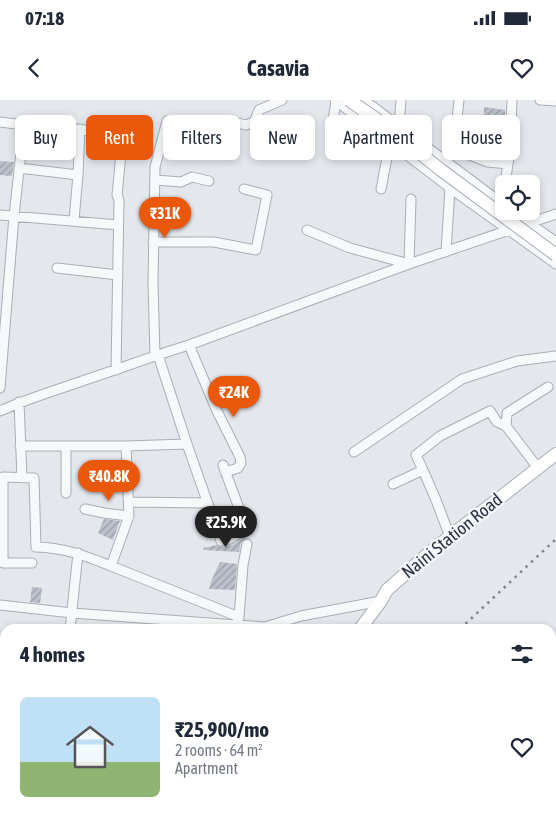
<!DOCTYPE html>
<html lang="en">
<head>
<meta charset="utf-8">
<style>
	:root { --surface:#fff; --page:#f6f6f7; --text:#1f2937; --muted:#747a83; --accent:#ea580c }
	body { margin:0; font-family:"Asap Condensed",sans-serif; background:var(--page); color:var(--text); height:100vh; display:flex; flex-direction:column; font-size:19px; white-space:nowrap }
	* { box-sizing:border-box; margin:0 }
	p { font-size:16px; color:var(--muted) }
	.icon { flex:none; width:28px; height:28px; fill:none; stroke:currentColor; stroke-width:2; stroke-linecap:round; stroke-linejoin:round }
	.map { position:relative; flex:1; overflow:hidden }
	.drawer { position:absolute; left:0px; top:524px; width:556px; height:196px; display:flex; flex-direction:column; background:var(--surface); border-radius:15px 15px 0 0; box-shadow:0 2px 8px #0003 }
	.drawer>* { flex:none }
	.banner { position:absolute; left:15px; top:15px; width:526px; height:45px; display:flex; gap:10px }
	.controls { position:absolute; left:495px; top:75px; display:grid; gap:10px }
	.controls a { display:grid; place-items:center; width:45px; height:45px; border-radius:8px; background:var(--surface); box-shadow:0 2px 8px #0003; font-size:25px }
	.price { position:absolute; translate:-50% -42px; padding:0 11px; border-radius:18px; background:var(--accent); color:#fff; font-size:16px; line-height:32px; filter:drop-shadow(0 1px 2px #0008) }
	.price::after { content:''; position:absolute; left:50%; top:30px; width:15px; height:11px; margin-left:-8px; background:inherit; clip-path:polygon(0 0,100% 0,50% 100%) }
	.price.active { background:#222; color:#fff }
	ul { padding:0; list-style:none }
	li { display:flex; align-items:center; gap:15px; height:125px; padding:0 20px }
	li span { display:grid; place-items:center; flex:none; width:140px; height:100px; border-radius:8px; color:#555 }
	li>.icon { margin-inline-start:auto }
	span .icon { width:60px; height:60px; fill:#fffc; stroke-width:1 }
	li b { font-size:21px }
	h2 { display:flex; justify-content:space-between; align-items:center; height:60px; padding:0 20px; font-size:21px }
	.tag { padding:0 18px; border-radius:8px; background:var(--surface); box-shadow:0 2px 8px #0003; font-size:18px; line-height:45px }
	.tag.active { background:var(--accent); color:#fff }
	.status { display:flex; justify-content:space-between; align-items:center; height:35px; padding:0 25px; background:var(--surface); direction:ltr }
	.status svg { height:14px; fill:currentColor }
	header { display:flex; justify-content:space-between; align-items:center; height:65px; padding:0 20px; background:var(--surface); font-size:22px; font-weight:700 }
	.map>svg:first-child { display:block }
	.building { fill:url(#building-hatch) }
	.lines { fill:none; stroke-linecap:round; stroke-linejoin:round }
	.street-casing { stroke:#a9aeb7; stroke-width:11 }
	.secondary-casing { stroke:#a9aeb7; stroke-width:14 }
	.street { stroke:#f7f8fa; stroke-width:9 }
	.secondary { stroke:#fff; stroke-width:12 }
	.rail { stroke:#7d8696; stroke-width:2.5; stroke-dasharray:2.5 5; stroke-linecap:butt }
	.secondary-bridge-casing { stroke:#a9aeb7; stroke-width:14; stroke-linecap:butt }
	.secondary-bridge { stroke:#fff; stroke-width:12 }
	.labels { text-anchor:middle; stroke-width:4.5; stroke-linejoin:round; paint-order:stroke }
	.street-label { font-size:18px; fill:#2b3445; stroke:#f4f6f9 }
</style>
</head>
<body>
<div class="status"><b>07:18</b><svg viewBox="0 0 49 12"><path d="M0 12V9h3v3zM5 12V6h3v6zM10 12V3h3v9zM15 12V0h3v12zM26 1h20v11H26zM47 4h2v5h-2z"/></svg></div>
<header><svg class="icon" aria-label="back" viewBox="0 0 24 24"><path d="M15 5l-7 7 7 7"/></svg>Casavia<svg class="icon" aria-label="heart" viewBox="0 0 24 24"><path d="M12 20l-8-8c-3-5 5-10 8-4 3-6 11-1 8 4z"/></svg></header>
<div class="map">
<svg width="556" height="719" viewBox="0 0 556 719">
	<defs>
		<pattern id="building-hatch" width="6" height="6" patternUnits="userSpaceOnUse" patternTransform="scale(1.25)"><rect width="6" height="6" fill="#bbc0ca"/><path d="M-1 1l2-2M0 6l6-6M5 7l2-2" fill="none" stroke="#989da6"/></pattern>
	</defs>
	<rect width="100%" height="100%" fill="#e4e7ec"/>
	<path class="building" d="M 484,7 L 505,10 L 505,29 L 484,27 Z
		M 0,61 L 14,62 L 12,76 L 0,75 Z
		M 104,419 L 120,421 L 113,440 L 98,433 Z
		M 246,437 L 241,442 L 239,452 L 204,450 L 203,448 L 217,445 L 222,447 L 232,445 Z
		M 220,462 L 237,464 L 235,490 L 209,489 L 212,479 Z
		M 32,487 L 42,488 L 40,503 L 30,502 Z"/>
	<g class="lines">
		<g class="street-casing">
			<path id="street" d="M 335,0 L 450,88 L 556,164
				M 364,0 L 504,105
				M 459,0 L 454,49 L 488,62 L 508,64
				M 540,0 L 556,1
				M 206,21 L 231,29 L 233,22 L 246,25 L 254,22 L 259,10 L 282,0
				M 0,22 L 24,25
				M 399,25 L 401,0
				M 332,26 L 336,1
				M 19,68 L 78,75
				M 155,80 L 181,82 L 192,77 L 209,81
				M 505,84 L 510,50 L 512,0
				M 381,89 L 390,42
				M 512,111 L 556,142
				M 0,115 L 118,125
				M 74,120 L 78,75 L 80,29
				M 307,130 L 350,148 L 409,164 L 411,99
				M 153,142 L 214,142 L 256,150 L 267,95 L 244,89
				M 446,152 L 450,88
				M 57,168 L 118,175
				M 189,245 L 217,311 L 240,357 L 241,363 L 238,368 L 225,372
				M 158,255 L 187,344 L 221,441 L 230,439 L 245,430 L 240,411 L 223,365
				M 155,256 L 153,183 L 155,67 L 167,21
				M 0,288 L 14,116 L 24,25 L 123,33 L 117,95 L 119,100 L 116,270
				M 19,302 L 22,378
				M 0,311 C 29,298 60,289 91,278 C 124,267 156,255 189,245 L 409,164 L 556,114
				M 506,326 L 507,313 L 548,287
				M 187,344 L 126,346 L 129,416 L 111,466 L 239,517 L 237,525 L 265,527 L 301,516 L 381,501
				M 20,346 L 66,346 L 66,393
				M 66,346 L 126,346
				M 354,352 L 462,279 L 517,261 L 556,256
				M 423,370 L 436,400 L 450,437
				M 393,384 L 423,370 L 416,355 L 440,336 L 490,311 L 497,322 L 506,326 L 538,368
				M 129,402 L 207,403
				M 85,409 L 104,413 L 129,416
				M 32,463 L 3,463 L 3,377 L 34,378 L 36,447 C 66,448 83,455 111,466
				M 0,505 L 72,513 L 237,525
				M 239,517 L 243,465 L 247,444
				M 70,529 L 78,453
				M 0,551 L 5,551
				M 0,601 L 5,602
				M 0,635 L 5,635
				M 551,681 L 556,683
				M 515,715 L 516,719
				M 29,719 L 33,717 L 35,719"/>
		</g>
		<g class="secondary-casing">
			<path id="secondary" d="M 360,529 L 381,501 L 387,490 L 430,452 L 556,354
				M 117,719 L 122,715"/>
		</g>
		<use href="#street" class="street"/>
		<use href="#secondary" class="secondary"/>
		<path class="rail" d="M 460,529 L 556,439
			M 253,719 L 257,715
			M 265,719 L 269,715"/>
		<g class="secondary-bridge-casing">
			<path id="secondary-bridge" d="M 349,0 L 382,23 L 441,70 L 556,155"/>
		</g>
		<use href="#secondary-bridge" class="secondary-bridge"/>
	</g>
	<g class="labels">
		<g class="street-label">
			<text transform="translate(452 436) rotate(-39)" y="6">Naini Station Road</text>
		</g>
	</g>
</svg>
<div class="controls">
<a><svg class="icon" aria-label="locate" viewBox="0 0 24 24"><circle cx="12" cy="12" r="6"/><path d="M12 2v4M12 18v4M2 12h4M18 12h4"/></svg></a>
</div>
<b class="price" style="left:165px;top:139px">₹31K</b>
<b class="price" style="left:234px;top:318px">₹24K</b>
<b class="price" style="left:109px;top:402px">₹40.8K</b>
<b class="price active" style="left:226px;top:448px">₹25.9K</b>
<div class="banner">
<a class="tag">Buy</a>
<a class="tag active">Rent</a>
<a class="tag">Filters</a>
<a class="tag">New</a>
<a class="tag">Apartment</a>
<a class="tag">House</a>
</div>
<section class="drawer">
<h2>4 homes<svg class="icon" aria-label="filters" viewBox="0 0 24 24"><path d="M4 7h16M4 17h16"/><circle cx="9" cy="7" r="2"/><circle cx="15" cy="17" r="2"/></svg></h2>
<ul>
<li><span style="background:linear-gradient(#bfe0f5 65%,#8fb573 0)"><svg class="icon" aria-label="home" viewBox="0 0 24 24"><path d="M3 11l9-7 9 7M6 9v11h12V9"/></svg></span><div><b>₹25,900/mo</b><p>2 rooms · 64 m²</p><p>Apartment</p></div><svg class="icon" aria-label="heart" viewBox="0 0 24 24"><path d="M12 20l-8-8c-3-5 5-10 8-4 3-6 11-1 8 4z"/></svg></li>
</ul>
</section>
</div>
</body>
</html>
